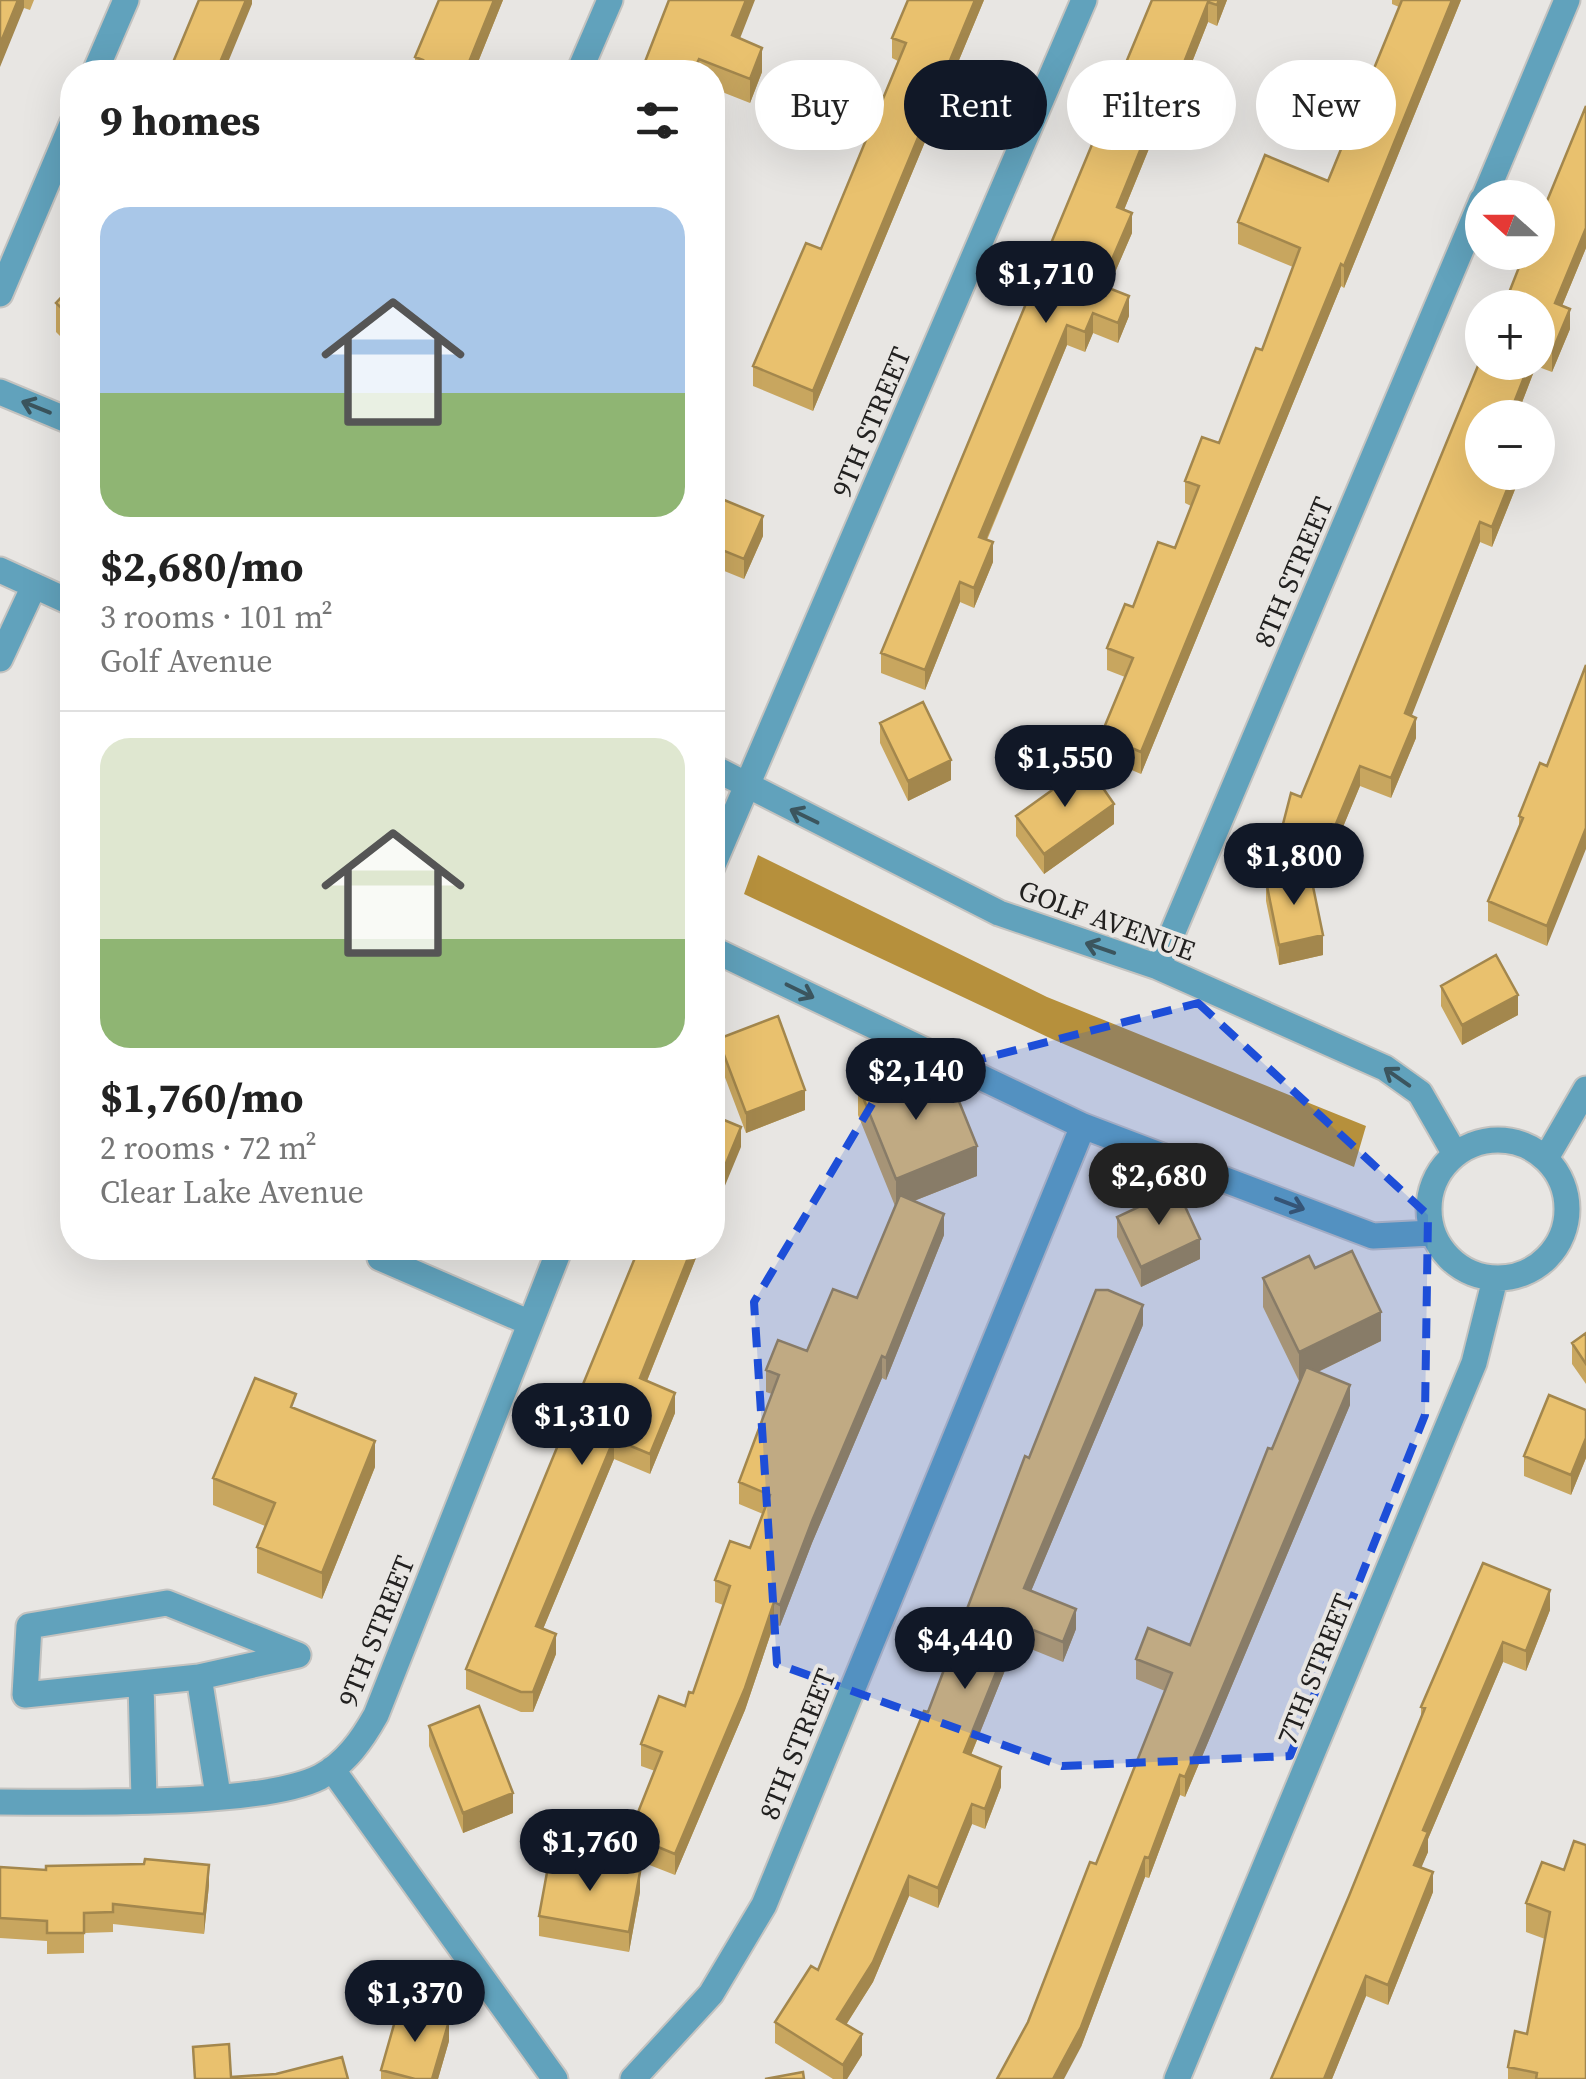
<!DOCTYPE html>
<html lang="en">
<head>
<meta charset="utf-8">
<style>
	:root { --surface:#fff; --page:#f2f2f2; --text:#222; --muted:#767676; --line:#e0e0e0; --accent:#111827 }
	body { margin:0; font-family:"Source Serif 4",serif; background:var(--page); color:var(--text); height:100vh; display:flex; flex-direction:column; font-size:38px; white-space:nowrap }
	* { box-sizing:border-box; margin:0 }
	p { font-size:32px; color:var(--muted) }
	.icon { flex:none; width:55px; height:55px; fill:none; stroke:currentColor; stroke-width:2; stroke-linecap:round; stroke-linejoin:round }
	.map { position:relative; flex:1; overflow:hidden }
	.side { position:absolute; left:60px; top:60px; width:665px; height:1200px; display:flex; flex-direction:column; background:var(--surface); border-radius:40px; box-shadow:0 10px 40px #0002 }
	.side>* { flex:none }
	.top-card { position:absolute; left:755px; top:60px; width:680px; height:90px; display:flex; gap:20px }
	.needle { width:65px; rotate:291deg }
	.buttons { position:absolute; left:1465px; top:180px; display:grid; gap:20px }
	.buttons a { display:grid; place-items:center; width:90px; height:90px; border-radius:50%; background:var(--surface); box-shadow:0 10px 40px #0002; font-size:50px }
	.price { position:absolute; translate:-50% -85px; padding:0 22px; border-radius:35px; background:var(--accent); color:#fff; font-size:32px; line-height:65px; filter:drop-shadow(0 2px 5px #0008) }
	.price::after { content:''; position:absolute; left:50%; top:60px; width:30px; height:22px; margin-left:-15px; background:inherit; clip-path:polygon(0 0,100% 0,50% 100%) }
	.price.active { background:#222; color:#fff }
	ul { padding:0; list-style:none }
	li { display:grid; align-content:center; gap:20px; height:530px; padding:0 40px }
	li+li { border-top:2px solid var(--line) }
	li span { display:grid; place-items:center; height:310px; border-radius:30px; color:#555 }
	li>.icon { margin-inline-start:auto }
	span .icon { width:180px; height:180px; fill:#fffc; stroke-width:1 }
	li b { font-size:42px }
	h2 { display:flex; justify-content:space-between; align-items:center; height:120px; padding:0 40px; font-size:42px }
	.chip { padding:0 35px; border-radius:45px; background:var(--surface); box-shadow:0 10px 40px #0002; font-size:35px; line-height:90px }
	.chip.active { background:var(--accent); color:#fff }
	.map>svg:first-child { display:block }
	.water { fill:#b6903c }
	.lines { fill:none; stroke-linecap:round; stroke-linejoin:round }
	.minor-casing { stroke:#c4c3c0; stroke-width:29 }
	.minor { stroke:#61a2bc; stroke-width:25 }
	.wall { fill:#c8a65f }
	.shaded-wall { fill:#a3874d }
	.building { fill:#e9c16e; stroke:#a3874d; stroke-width:2.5 }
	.oneway { stroke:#3b555e }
	.marked { fill:#1d4ed8; fill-opacity:0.2; stroke:#1d4ed8; stroke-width:8; stroke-dasharray:20 12; stroke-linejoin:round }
	.labels { text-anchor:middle; stroke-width:8; stroke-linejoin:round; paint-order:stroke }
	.street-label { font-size:28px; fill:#222120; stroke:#e8e6e3 }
</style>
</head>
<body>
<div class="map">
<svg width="1586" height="2079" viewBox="0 0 1586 2079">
	<rect width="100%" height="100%" fill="#e8e6e3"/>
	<path class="water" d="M 758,855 L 1047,997 L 1366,1126 L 1354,1167 L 1052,1039 L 744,894 Z"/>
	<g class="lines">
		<g class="minor-casing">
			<path id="minor" d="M 95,72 L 126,0
				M 579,72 L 610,0
				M 1484,198 L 1567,0
				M 0,294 L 72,124
				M 0,392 L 72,422
				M 0,570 L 72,603
				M 0,659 L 34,586
				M 712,767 L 999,913 L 1158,967 L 1385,1068 L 1420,1093 L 1455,1154
				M 712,867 L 1084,0
				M 712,949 L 1083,1126 L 1373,1236 L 1432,1233
				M 1158,967 L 1482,200
				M1429 1209a69 69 0 1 1 138 0a69 69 0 1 1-138 0Z
				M 1546,1158 L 1586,1089
				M 384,1248 L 380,1258 L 530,1323
				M 199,1677 L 298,1655 L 167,1603 L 29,1626 L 25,1695 L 199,1677 L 218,1795
				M 141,1683 L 144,1799
				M 332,1769 L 555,2079
				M 0,1802 C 72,1802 261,1807 320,1777 C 346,1763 362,1740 376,1715 L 560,1248
				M 633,2079 L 711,1994 L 764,1905 L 1083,1126
				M 1177,2079 L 1474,1363 L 1495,1279"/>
		</g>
		<use href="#minor" class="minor"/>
	</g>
	<path class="wall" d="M 0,0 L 34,0 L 30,10 Z
		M 439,0 L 503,0 L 474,72 L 415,72 L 415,57 Z
		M 984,0 L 813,411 L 753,386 L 753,366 L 821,249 L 898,61 L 892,58 L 892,38 Z
		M 1152,0 L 1227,0 L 1217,26 L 1208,22 L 1175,105 L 1168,102 L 1124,210 L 1132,233 L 1108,288 L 1129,316 L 1118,343 L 1093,333 L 1085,352 L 1067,345 L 987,540 L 993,562 L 974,608 L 960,602 L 925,690 L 881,673 L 881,653 Z
		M 1392,0 L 1461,0 L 1344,288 L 1341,286 L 1141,774 L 1101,757 L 1101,735 L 1125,677 L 1107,670 L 1107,648 L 1133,607 L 1175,548 L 1191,506 L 1185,503 L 1185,481 L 1219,443 L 1262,350 L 1293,267 L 1238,244 L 1238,222 L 1328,181 L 1399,7 L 1392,4 Z
		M 740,39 L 762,72 L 750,103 L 712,88 L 712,72 L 641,72 Z
		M 1586,106 L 1586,248 L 1562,306 L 1570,329 L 1552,372 L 1536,366 L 1516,418 L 1482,418 L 1482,472 L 1516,472 L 1516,487 L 1492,547 L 1480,542 L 1411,716 L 1416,738 L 1391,798 L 1360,786 L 1328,863 L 1283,844 L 1283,824 L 1301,797 L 1482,362 L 1538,362 L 1538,308 Z
		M 72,286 L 72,348 L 56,332 L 56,303 Z
		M 712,495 L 763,536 L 744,579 L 712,566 Z
		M 1586,665 L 1547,946 L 1488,921 L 1488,901 L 1519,829 L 1519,816 L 1547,766 Z
		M 880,723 L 951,780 L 908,801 L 880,743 Z
		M 1016,816 L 1114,824 L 1044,874 L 1016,836 Z
		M 1266,881 L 1323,955 L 1279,965 L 1266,901 Z
		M 1441,986 L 1518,1015 L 1462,1045 L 1441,1006 Z
		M 718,1039 L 805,1110 L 746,1133 L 718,1059 Z
		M 858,1085 L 916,1099 L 977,1176 L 914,1201 L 944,1235 L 886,1380 L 882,1378 L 812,1543 L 780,1626 L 774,1624 L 745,1710 L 675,1875 L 629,1857 L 629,1835 L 655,1771 L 641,1766 L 641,1744 L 685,1706 L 693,1693 L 723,1605 L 715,1602 L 715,1580 L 750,1548 L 763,1514 L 739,1504 L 739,1482 L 772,1394 L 766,1392 L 766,1370 L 807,1351 L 857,1298 L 895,1206 L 858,1115 Z
		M 1117,1217 L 1200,1259 L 1141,1287 L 1117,1237 Z
		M 639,1248 L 700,1248 L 647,1381 L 675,1413 L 650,1474 L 614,1459 L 543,1629 L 556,1654 L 533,1712 L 521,1712 L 466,1689 L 466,1669 Z
		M 1315,1268 L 1381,1341 L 1318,1372 L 1350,1405 L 1185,1797 L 1180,1795 L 1149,1878 L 1145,1877 L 1081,2047 L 1028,2022 L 1096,1864 L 1165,1691 L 1136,1679 L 1136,1659 L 1190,1645 L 1301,1380 L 1299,1381 L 1263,1307 L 1263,1278 Z
		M 1143,1325 L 1031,1591 L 1076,1629 L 1063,1662 L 1016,1643 L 971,1755 L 1001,1787 L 985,1829 L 972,1824 L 938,1908 L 909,1896 L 873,1982 L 846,2025 L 862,2055 L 847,2079 L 833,2079 L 775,2043 L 775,2022 L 818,1970 L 928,1712 L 1029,1458 Z
		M 1586,1333 L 1586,1384 L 1572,1364 L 1572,1343 Z
		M 1586,1410 L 1586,1458 L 1571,1495 L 1524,1476 L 1524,1456 Z
		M 375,1467 L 322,1599 L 257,1573 L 257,1547 L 265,1526 L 213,1505 L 213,1478 Z
		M 1483,1563 L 1550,1610 L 1526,1671 L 1503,1662 L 1428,1839 L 1428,1852 L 1421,1867 L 1433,1892 L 1388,2005 L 1366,1996 L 1332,2079 L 1271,2079 L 1349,1896 L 1421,1718 L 1421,1707 Z
		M 429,1726 L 513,1813 L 463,1833 L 429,1746 Z
		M 1542,1862 L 1586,2079 L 1508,2079 L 1508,2067 L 1527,2034 L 1545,1939 L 1526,1932 L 1526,1903 Z
		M 0,1867 L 209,1885 L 204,1934 L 113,1924 L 113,1932 L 84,1933 L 84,1953 L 47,1954 L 47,1941 L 0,1938 Z
		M 640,1892 L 629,1952 L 539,1936 L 539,1916 Z
		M 449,2041 L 438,2079 L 381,2079 L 381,2070 Z"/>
	<path class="shaded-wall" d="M 18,0 L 24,0 L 24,8 L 0,67 L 0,44 Z
		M 246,0 L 252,0 L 252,4 L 224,72 L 216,72 Z
		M 494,0 L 503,0 L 474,72 L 465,72 Z
		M 746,0 L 755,0 L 732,59 L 732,35 Z
		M 975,0 L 984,0 L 813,411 L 813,391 Z
		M 1219,0 L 1227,0 L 1217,26 L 1217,5 Z
		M 1452,0 L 1461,0 L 1344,288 L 1344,266 Z
		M 1208,2 L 1208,22 L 1175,105 L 1175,85 Z
		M 762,48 L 762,72 L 750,103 L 750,79 Z
		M 1168,82 L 1168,102 L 1117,227 L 1117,207 Z
		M 1132,213 L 1132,233 L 1101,305 L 1101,285 Z
		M 1586,228 L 1586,248 L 1555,323 L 1555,303 Z
		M 1341,264 L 1341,286 L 1141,774 L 1141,752 Z
		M 1129,296 L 1129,316 L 1118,343 L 1118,323 Z
		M 1570,309 L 1570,329 L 1552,372 L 1552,352 Z
		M 1093,313 L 1093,333 L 1085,352 L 1085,332 Z
		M 1067,325 L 1067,345 L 979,557 L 979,537 Z
		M 1530,362 L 1536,362 L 1536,366 L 1516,418 L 1508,418 Z
		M 1514,472 L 1516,472 L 1516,487 L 1492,547 L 1492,527 Z
		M 763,516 L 763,536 L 744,579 L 744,559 Z
		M 1480,522 L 1480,542 L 1405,733 L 1405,713 Z
		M 993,542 L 993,562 L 974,608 L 974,588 Z
		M 960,582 L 960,602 L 925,690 L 925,670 Z
		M 720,602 L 720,632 L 712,637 L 712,607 Z
		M 1416,718 L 1416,738 L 1391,798 L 1391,778 Z
		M 951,760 L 951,780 L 908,801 L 908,781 Z
		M 1360,766 L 1360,786 L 1328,863 L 1328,843 Z
		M 1114,804 L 1114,824 L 1044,874 L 1044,854 Z
		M 1586,828 L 1586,849 L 1547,946 L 1547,926 Z
		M 1323,935 L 1323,955 L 1279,965 L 1279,945 Z
		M 1518,995 L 1518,1015 L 1462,1045 L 1462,1025 Z
		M 805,1090 L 805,1110 L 746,1133 L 746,1113 Z
		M 741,1127 L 741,1147 L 712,1217 L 712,1197 Z
		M 977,1146 L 977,1176 L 896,1208 L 896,1179 Z
		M 944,1214 L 944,1235 L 886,1380 L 886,1358 Z
		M 1200,1239 L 1200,1259 L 1141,1287 L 1141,1267 Z
		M 692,1248 L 700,1248 L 640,1398 L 640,1378 Z
		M 1143,1305 L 1143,1325 L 1024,1608 L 1024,1588 Z
		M 1381,1312 L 1381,1341 L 1299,1381 L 1299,1352 Z
		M 882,1356 L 882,1378 L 812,1543 L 780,1626 L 780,1605 L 812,1521 Z
		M 1350,1385 L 1350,1405 L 1185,1797 L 1185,1777 Z
		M 675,1393 L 675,1413 L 650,1474 L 650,1454 Z
		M 1586,1438 L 1586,1458 L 1571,1495 L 1571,1475 Z
		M 614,1439 L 614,1459 L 536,1646 L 536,1626 Z
		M 375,1441 L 375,1467 L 322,1599 L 322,1573 Z
		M 1550,1590 L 1550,1610 L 1526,1671 L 1526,1651 Z
		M 774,1602 L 774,1624 L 745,1710 L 675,1875 L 675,1854 Z
		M 1076,1609 L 1076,1629 L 1063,1662 L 1063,1642 Z
		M 1016,1623 L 1016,1643 L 964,1772 L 964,1752 Z
		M 556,1634 L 556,1654 L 533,1712 L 533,1692 Z
		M 1503,1642 L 1503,1662 L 1428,1839 L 1428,1852 L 1414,1885 L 1414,1865 L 1423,1830 Z
		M 1001,1767 L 1001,1787 L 985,1829 L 985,1809 Z
		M 1180,1775 L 1180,1795 L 1149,1878 L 1149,1858 Z
		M 513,1793 L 513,1813 L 463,1833 L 463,1813 Z
		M 972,1804 L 972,1824 L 938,1908 L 938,1888 Z
		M 1145,1857 L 1145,1877 L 1081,2047 L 1064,2079 L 1053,2079 Z
		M 209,1865 L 209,1885 L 204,1934 L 204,1914 Z
		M 640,1872 L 640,1892 L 629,1952 L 629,1932 Z
		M 1433,1872 L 1433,1892 L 1388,2005 L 1388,1985 Z
		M 909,1876 L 909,1896 L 873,1982 L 837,2039 L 837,2019 Z
		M 1366,1976 L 1366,1996 L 1332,2079 L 1324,2079 Z
		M 449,2021 L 449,2041 L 438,2079 L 432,2079 Z
		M 862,2034 L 862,2055 L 847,2079 L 843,2079 L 843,2065 Z"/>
	<path class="building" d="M 0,0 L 18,0 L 0,44 Z
		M 199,0 L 246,0 L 216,72 L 169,72 Z
		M 439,0 L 494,0 L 465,72 L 418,72 L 423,60 L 415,57 Z
		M 669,0 L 746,0 L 732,35 L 762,48 L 750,79 L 699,59 L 693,72 L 641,72 Z
		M 908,0 L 975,0 L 813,391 L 753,366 L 806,243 L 821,249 L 906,43 L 892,38 Z
		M 1152,0 L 1219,0 L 1217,5 L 1208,2 L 1175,85 L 1168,82 L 1117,207 L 1132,213 L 1101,285 L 1129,296 L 1118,323 L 1093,313 L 1085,332 L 1067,325 L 979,537 L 993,542 L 974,588 L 960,582 L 925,670 L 881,653 Z
		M 1402,0 L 1452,0 L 1344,266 L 1341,264 L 1141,752 L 1101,735 L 1133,658 L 1107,648 L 1125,604 L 1133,607 L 1158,542 L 1175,548 L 1199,486 L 1185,481 L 1202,437 L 1219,443 L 1256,348 L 1262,350 L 1300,248 L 1238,222 L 1265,155 L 1328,181 Z
		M 1586,106 L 1586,228 L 1555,303 L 1570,309 L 1552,352 L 1538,347 L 1538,308 L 1503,308 L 1525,252 L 1538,252 L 1538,223 Z
		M 72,286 L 72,318 L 56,303 Z
		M 1482,356 L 1482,362 L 1530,362 L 1508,418 L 1482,418 L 1482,472 L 1514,472 L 1492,527 L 1480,522 L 1405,713 L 1416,718 L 1391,778 L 1360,766 L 1328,843 L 1283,824 L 1291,793 L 1301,797 Z
		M 712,495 L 763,516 L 744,559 L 712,546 Z
		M 712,592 L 720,602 L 712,607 Z
		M 1586,665 L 1586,828 L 1547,926 L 1488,901 L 1523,818 L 1519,816 L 1540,763 L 1547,766 Z
		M 923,702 L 951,760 L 908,781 L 880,723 Z
		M 1087,765 L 1114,804 L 1044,854 L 1016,816 Z
		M 1310,872 L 1323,935 L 1279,945 L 1266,881 Z
		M 1496,955 L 1518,995 L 1462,1025 L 1441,986 Z
		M 778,1016 L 805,1090 L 746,1113 L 718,1039 Z
		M 903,1067 L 916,1099 L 952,1084 L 977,1146 L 896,1179 L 858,1085 Z
		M 712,1115 L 741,1127 L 712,1197 Z
		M 1177,1189 L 1200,1239 L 1141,1267 L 1117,1217 Z
		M 900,1195 L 944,1214 L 886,1358 L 882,1356 L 812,1521 L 780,1605 L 774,1602 L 745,1688 L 675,1854 L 629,1835 L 662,1752 L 641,1744 L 659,1696 L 685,1706 L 689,1692 L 693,1693 L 730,1586 L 715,1580 L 730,1541 L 750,1548 L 770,1495 L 739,1482 L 779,1375 L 766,1370 L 778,1340 L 807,1351 L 833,1289 L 857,1298 Z
		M 639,1248 L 692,1248 L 640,1378 L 675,1393 L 650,1454 L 614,1439 L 536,1626 L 556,1634 L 533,1692 L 521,1692 L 466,1669 Z
		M 1352,1251 L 1381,1312 L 1299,1352 L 1263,1278 L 1309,1256 L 1315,1268 Z
		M 1096,1290 L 1108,1290 L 1143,1305 L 1024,1588 L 1076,1609 L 1063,1642 L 1016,1623 L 964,1752 L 1001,1767 L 985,1809 L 972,1804 L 938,1888 L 909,1876 L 873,1962 L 837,2019 L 862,2034 L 843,2065 L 775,2022 L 811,1966 L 818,1970 L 924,1711 L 928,1712 L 1025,1456 L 1029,1458 Z
		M 1586,1333 L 1586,1364 L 1572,1343 Z
		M 1306,1367 L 1350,1385 L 1185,1777 L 1180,1775 L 1149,1858 L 1145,1857 L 1081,2027 L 1053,2079 L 997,2079 L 1028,2022 L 1090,1862 L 1096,1864 L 1172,1673 L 1136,1659 L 1148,1628 L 1190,1645 L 1268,1448 L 1272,1449 Z
		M 255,1378 L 296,1394 L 291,1407 L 375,1441 L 322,1573 L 257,1547 L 275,1503 L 213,1478 Z
		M 1549,1395 L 1586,1410 L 1586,1438 L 1571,1475 L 1524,1456 Z
		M 1483,1563 L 1550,1590 L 1526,1651 L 1503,1642 L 1423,1830 L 1428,1832 L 1414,1865 L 1433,1872 L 1388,1985 L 1366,1976 L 1324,2079 L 1271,2079 L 1349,1896 L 1425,1708 L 1421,1707 Z
		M 479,1706 L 513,1793 L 463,1813 L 429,1726 Z
		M 1574,1841 L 1586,1845 L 1586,2079 L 1536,2079 L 1537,2073 L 1508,2067 L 1515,2031 L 1527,2034 L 1550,1912 L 1526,1903 L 1542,1862 L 1564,1870 Z
		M 550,1856 L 640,1872 L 629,1932 L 539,1916 Z
		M 145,1859 L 209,1865 L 204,1914 L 113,1904 L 113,1912 L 84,1913 L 84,1933 L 47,1933 L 47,1921 L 0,1918 L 0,1867 L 46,1870 L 46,1866 L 144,1864 Z
		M 399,2007 L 449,2021 L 432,2079 L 415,2079 L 381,2070 Z
		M 229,2044 L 231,2077 L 276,2074 L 342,2057 L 348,2079 L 195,2079 L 193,2047 Z
		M 803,2072 L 804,2079 L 765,2079 Z"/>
	<defs><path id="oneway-shaft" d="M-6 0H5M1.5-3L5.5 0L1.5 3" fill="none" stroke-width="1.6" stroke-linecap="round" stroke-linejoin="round" transform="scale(2.5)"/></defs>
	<g class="oneway">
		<use href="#oneway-shaft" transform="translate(36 407) rotate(-158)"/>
		<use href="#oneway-shaft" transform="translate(804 816) rotate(-154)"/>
		<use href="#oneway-shaft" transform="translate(1100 948) rotate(-161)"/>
		<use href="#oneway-shaft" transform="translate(800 991) rotate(26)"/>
		<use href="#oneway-shaft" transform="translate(1397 1077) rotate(-145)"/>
		<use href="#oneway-shaft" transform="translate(1290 1204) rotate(21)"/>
	</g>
	<path class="marked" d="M 1198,1003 L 1428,1215 L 1425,1415 L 1290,1756 L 1062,1766 L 777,1664 L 754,1302 L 884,1084 Z"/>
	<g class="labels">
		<g class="street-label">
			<text transform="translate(871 422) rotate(-67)" y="10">9TH STREET</text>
			<text transform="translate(1293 572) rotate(-67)" y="10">8TH STREET</text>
			<text transform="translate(1107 920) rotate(20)" y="10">GOLF AVENUE</text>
			<text transform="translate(376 1631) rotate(-68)" y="10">9TH STREET</text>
			<text transform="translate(1315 1669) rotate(-68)" y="10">7TH STREET</text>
			<text transform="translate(797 1744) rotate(-68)" y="10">8TH STREET</text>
		</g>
	</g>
</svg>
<div class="buttons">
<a><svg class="needle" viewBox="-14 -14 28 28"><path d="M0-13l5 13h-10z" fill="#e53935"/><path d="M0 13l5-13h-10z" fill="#767676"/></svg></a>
<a>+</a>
<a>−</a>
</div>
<b class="price" style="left:1046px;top:326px">$1,710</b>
<b class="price" style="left:1065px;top:810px">$1,550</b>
<b class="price" style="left:1294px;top:908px">$1,800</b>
<b class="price" style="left:916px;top:1123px">$2,140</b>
<b class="price active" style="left:1159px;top:1228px">$2,680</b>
<b class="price" style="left:582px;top:1468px">$1,310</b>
<b class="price" style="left:965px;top:1692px">$4,440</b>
<b class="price" style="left:590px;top:1894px">$1,760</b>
<b class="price" style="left:415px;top:2045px">$1,370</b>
<div class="top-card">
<a class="chip">Buy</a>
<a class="chip active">Rent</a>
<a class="chip">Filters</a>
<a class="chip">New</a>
</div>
<section class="side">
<h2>9 homes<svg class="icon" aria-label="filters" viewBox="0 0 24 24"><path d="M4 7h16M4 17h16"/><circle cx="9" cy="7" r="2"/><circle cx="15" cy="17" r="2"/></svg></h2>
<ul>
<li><span style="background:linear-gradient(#a9c7e8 60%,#8fb573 0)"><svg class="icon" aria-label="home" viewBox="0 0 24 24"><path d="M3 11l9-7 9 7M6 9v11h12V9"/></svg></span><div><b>$2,680/mo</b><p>3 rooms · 101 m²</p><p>Golf Avenue</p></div></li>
<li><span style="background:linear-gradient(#dfe7d0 65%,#8fb573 0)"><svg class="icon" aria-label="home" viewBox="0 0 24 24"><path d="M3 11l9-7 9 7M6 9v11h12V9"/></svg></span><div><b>$1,760/mo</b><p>2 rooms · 72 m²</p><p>Clear Lake Avenue</p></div></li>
</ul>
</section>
</div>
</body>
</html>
